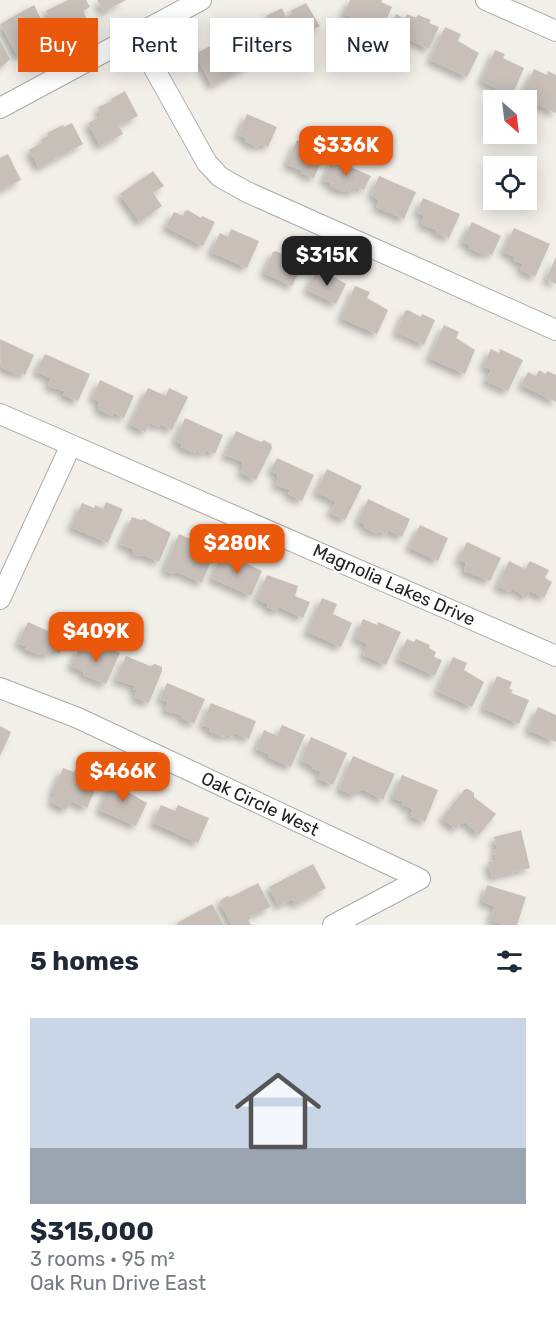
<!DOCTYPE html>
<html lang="en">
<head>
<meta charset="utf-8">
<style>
	:root { --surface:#fff; --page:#f2f2f3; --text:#1f2937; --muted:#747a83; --accent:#ea580c }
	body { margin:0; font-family:Rubik,sans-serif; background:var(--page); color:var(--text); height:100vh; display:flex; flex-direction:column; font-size:22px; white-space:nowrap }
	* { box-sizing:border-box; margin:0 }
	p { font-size:20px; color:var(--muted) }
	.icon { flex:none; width:33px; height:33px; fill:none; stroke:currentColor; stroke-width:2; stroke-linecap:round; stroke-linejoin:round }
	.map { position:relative; height:925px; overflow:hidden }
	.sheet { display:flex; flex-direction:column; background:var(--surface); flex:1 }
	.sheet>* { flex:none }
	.hud { position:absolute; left:18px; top:18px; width:520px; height:54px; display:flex; gap:12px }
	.needle { width:39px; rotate:152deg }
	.buttons { position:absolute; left:483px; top:90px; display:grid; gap:12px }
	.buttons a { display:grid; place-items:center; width:54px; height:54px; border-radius:0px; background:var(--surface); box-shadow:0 3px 15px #0003; font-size:30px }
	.price { position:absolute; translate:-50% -51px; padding:0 14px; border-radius:12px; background:var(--accent); color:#fff; font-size:20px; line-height:39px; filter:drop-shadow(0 2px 3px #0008) }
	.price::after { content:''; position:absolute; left:50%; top:36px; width:18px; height:14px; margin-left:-9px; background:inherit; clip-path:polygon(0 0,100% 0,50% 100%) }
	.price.active { background:#222; color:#fff }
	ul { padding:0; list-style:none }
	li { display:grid; align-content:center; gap:12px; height:318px; padding:0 30px }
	li span { display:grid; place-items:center; height:186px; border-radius:0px; color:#555 }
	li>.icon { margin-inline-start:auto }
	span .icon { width:108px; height:108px; fill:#fffc; stroke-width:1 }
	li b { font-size:26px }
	h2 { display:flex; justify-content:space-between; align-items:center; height:72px; padding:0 30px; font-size:26px }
	.chip { padding:0 21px; border-radius:0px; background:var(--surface); box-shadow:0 3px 15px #0003; font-size:21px; line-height:54px }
	.chip.active { background:var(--accent); color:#fff }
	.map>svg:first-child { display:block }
	.building { fill:#c7bfb8; filter:url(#shadow) }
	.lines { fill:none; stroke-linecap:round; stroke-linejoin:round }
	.minor-casing { stroke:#a9a9a9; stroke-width:22 }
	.minor { stroke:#fff; stroke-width:20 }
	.labels { text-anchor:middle; stroke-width:4.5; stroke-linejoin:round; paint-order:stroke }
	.street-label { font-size:18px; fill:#222; stroke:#fff }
</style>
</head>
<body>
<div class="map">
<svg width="556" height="925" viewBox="0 0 556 925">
	<defs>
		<filter id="shadow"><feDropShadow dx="-4.5" dy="4.5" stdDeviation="3" flood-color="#0004"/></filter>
	</defs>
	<rect width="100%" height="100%" fill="#f2efe9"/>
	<path class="building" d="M 68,0 L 86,0 L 90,7 L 83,11 L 86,17 L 85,20 L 71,26 L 72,28 L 59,35 L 46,11 Z
		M 97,0 L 126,0 L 104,12 Z
		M 350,0 L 382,0 L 381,2 L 392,7 L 381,31 L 344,14 Z
		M 306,3 L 320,26 L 282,46 L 266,16 L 282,8 L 286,17 L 292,14 L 290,11 Z
		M 34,5 L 46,29 L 28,39 L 33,49 L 18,57 L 0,24 Z
		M 396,14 L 405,19 L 407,14 L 416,18 L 418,15 L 431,20 L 429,23 L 439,27 L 429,49 L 389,30 Z
		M 445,27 L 461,34 L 458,41 L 479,53 L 467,77 L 430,60 Z
		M 0,40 L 10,59 L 0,68 Z
		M 235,43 L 248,66 L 212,86 L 195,54 L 210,46 L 213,52 L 224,46 L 226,49 Z
		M 495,50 L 505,54 L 503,58 L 524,68 L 512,96 L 481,81 Z
		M 534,69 L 547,75 L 548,71 L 556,75 L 556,113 L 521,97 Z
		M 125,91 L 138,116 L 119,126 L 123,134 L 100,146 L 88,123 L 101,116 L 98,107 L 112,101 L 111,99 Z
		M 247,114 L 277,127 L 268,147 L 260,144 L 258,147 L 245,141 L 246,138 L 238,135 Z
		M 72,123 L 83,144 L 39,168 L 29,150 L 42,143 L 41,140 L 48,136 L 47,133 L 63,125 L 64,127 Z
		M 297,140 L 325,153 L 314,178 L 301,173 L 303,171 L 288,165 L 287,163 Z
		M 8,154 L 21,180 L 0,191 L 0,158 Z
		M 333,159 L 371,176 L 364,190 L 356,187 L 353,193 L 346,190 L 344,192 L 330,186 L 331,183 L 323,180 Z
		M 153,171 L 164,186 L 153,193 L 162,206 L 140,222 L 120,194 Z
		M 379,176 L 416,192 L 404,219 L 376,207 L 379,200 L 371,195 Z
		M 423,198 L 460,214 L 449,238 L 436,233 L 437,230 L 423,225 L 421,223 L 424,216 L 417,212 Z
		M 188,210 L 201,218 L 202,216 L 215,222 L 203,246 L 166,227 L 174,212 L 183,216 L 185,211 Z
		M 472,222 L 501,236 L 492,255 L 485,252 L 484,255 L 469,248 L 470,245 L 462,242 Z
		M 514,228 L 550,244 L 535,277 L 520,270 L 523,264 L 513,260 L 515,257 L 503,252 Z
		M 231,229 L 259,241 L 247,268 L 211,252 L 220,233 L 228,237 Z
		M 276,251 L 289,258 L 290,255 L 304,261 L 292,286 L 264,273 L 273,252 Z
		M 556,257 L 556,284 L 546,279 Z
		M 316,271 L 323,274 L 324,271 L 346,284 L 336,304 L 307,290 Z
		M 355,286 L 370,292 L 367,298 L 388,310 L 377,334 L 341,318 Z
		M 408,310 L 421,317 L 422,314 L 435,320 L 424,345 L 396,332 L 405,311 Z
		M 444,325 L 459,332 L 456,338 L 475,350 L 465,374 L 429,358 Z
		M 0,339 L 34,355 L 25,375 L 17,372 L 16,374 L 1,367 Z
		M 491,349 L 499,353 L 500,349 L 523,360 L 508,391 L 486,381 L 491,370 L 483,366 Z
		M 45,354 L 90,374 L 78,401 L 63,395 L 65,391 L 50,387 L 48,384 L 51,378 L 36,372 Z
		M 539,370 L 546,374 L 547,371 L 556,375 L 556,402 L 521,385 L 528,372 L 536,376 Z
		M 100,380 L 134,396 L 124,418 L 114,413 L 112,416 L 98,409 L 99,401 L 92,398 Z
		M 148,388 L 166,396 L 169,388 L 188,397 L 172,430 L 160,424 L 159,427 L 150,423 L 145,432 L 130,424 Z
		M 185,418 L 223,435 L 215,454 L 206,450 L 204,454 L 196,451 L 195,453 L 181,447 L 182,444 L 175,441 Z
		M 236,431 L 261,442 L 264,440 L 271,444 L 272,448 L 256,480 L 241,473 L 244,466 L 242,465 L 243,462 L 225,455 Z
		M 277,458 L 314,475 L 302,501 L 288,494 L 290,490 L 276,485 L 278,475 L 271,471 Z
		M 327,469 L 362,486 L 345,520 L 330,513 L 336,502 L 316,492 Z
		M 368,499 L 410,519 L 402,537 L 388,530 L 386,535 L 378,531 L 377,534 L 364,527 L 365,524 L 358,521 Z
		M 106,502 L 123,509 L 108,543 L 71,527 L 82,503 L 94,508 L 95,505 L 103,509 Z
		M 132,517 L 141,520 L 144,519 L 171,533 L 159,562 L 143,555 L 139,556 L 134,554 L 132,549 L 120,544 Z
		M 420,525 L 448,538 L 438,561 L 409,547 Z
		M 179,534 L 195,541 L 192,547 L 196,549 L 195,552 L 212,559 L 202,583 L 177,572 L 173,574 L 166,571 L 165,567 Z
		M 467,542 L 501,558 L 490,581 L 464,571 L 466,563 L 458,560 Z
		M 231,556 L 262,571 L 251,596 L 211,578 L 220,559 L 228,562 Z
		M 509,561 L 525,569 L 530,561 L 549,570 L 545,578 L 552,582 L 544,598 L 530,591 L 528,596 L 525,597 L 512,588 L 510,592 L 497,586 Z
		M 267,575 L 298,586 L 295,596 L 310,602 L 303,618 L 279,607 L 277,611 L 267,607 L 268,604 L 257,599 Z
		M 322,598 L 337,604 L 333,614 L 352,623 L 341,647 L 307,632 Z
		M 363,619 L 377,625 L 378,622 L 401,632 L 386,665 L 363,655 L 367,644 L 355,638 Z
		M 28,622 L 66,639 L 59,654 L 51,650 L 49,656 L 41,653 L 40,655 L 25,649 L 27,647 L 18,643 Z
		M 407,639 L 414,642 L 416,639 L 430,645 L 429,648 L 436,652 L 434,657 L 442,660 L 435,676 L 398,659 Z
		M 97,643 L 120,653 L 106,684 L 83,675 L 84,672 L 71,666 L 79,648 L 93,654 Z
		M 126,656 L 150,666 L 155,664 L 162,667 L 162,671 L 149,703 L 134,697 L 137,690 L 133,689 L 135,686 L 116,680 Z
		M 453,657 L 467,663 L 464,670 L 484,682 L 472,707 L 437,691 Z
		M 497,676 L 512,682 L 509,689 L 513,690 L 511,693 L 529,700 L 519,724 L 483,708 Z
		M 167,683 L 205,699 L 194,724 L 181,718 L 182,715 L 167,711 L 165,708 L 168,702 L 160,699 Z
		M 211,703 L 256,721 L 249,739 L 234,733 L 233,737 L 225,734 L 224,737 L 209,731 L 210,728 L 202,725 Z
		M 538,707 L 556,715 L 556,742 L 528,730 Z
		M 282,725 L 305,735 L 291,767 L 268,757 L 269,754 L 256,749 L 264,730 L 277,736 Z
		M 0,726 L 11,732 L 0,756 Z
		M 311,737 L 347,753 L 333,785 L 318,779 L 321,772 L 312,768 L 313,766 L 301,761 Z
		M 353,756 L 395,774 L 383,800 L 362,789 L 361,791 L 358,790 L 355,796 L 339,789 Z
		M 88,765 L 103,772 L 87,808 L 71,801 L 66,810 L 51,802 L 55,793 L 52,792 L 63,768 L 74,772 L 75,769 L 84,773 Z
		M 402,775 L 438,790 L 425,822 L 410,816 L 413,809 L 402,805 L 404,802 L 392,798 Z
		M 114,777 L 129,784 L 126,791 L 147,803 L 136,826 L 99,810 Z
		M 465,789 L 468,789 L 474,793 L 474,797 L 496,814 L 479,835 L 465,822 L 463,824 L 461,822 L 456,829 L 442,818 Z
		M 161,805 L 175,811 L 178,805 L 209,818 L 198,843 L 153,823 Z
		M 521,830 L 530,868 L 492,877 L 488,862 L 496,860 L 494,850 L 497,849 L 494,837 Z
		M 313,864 L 326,888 L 295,905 L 292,899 L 279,906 L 269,887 Z
		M 258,883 L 271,907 L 250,916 L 251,918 L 248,920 L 251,925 L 232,925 L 220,903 L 221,900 L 227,896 L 231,897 Z
		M 487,885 L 526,897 L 517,925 L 506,925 L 490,920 L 495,906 L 482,902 Z
		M 212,904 L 224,925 L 178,925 L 177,923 Z"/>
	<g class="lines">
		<g class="minor-casing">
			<path id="minor" d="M 486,0 L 556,31
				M 136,36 L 207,163 L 220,177 L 247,192 L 556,330
				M 0,108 L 201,0
				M 0,414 L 556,656
				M 0,599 L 71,445
				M 0,688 L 78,718 L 420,879
				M 333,925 L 420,879"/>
		</g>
		<use href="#minor" class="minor"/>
	</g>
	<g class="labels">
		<g class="street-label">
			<text transform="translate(394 585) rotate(24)" y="6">Magnolia Lakes Drive</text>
			<text transform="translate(260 804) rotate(25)" y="6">Oak Circle West</text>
		</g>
	</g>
</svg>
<div class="buttons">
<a><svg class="needle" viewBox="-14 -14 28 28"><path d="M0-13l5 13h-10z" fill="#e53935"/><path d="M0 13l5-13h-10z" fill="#747a83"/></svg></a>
<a><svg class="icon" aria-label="locate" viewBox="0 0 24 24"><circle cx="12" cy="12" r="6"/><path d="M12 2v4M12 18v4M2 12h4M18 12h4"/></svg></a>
</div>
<b class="price" style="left:346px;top:177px">$336K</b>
<b class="price active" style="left:327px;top:287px">$315K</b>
<b class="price" style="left:237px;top:575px">$280K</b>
<b class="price" style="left:96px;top:663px">$409K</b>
<b class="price" style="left:123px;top:803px">$466K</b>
<div class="hud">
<a class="chip active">Buy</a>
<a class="chip">Rent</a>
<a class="chip">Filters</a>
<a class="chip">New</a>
</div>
</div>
<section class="sheet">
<h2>5 homes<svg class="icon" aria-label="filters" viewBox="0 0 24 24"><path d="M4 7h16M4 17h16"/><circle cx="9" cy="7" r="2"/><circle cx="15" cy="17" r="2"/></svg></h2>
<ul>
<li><span style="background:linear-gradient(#c9d6e8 70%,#9aa5b1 0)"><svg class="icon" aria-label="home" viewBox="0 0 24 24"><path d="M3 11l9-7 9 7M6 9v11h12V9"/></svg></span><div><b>$315,000</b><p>3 rooms · 95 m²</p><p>Oak Run Drive East</p></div></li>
</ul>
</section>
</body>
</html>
